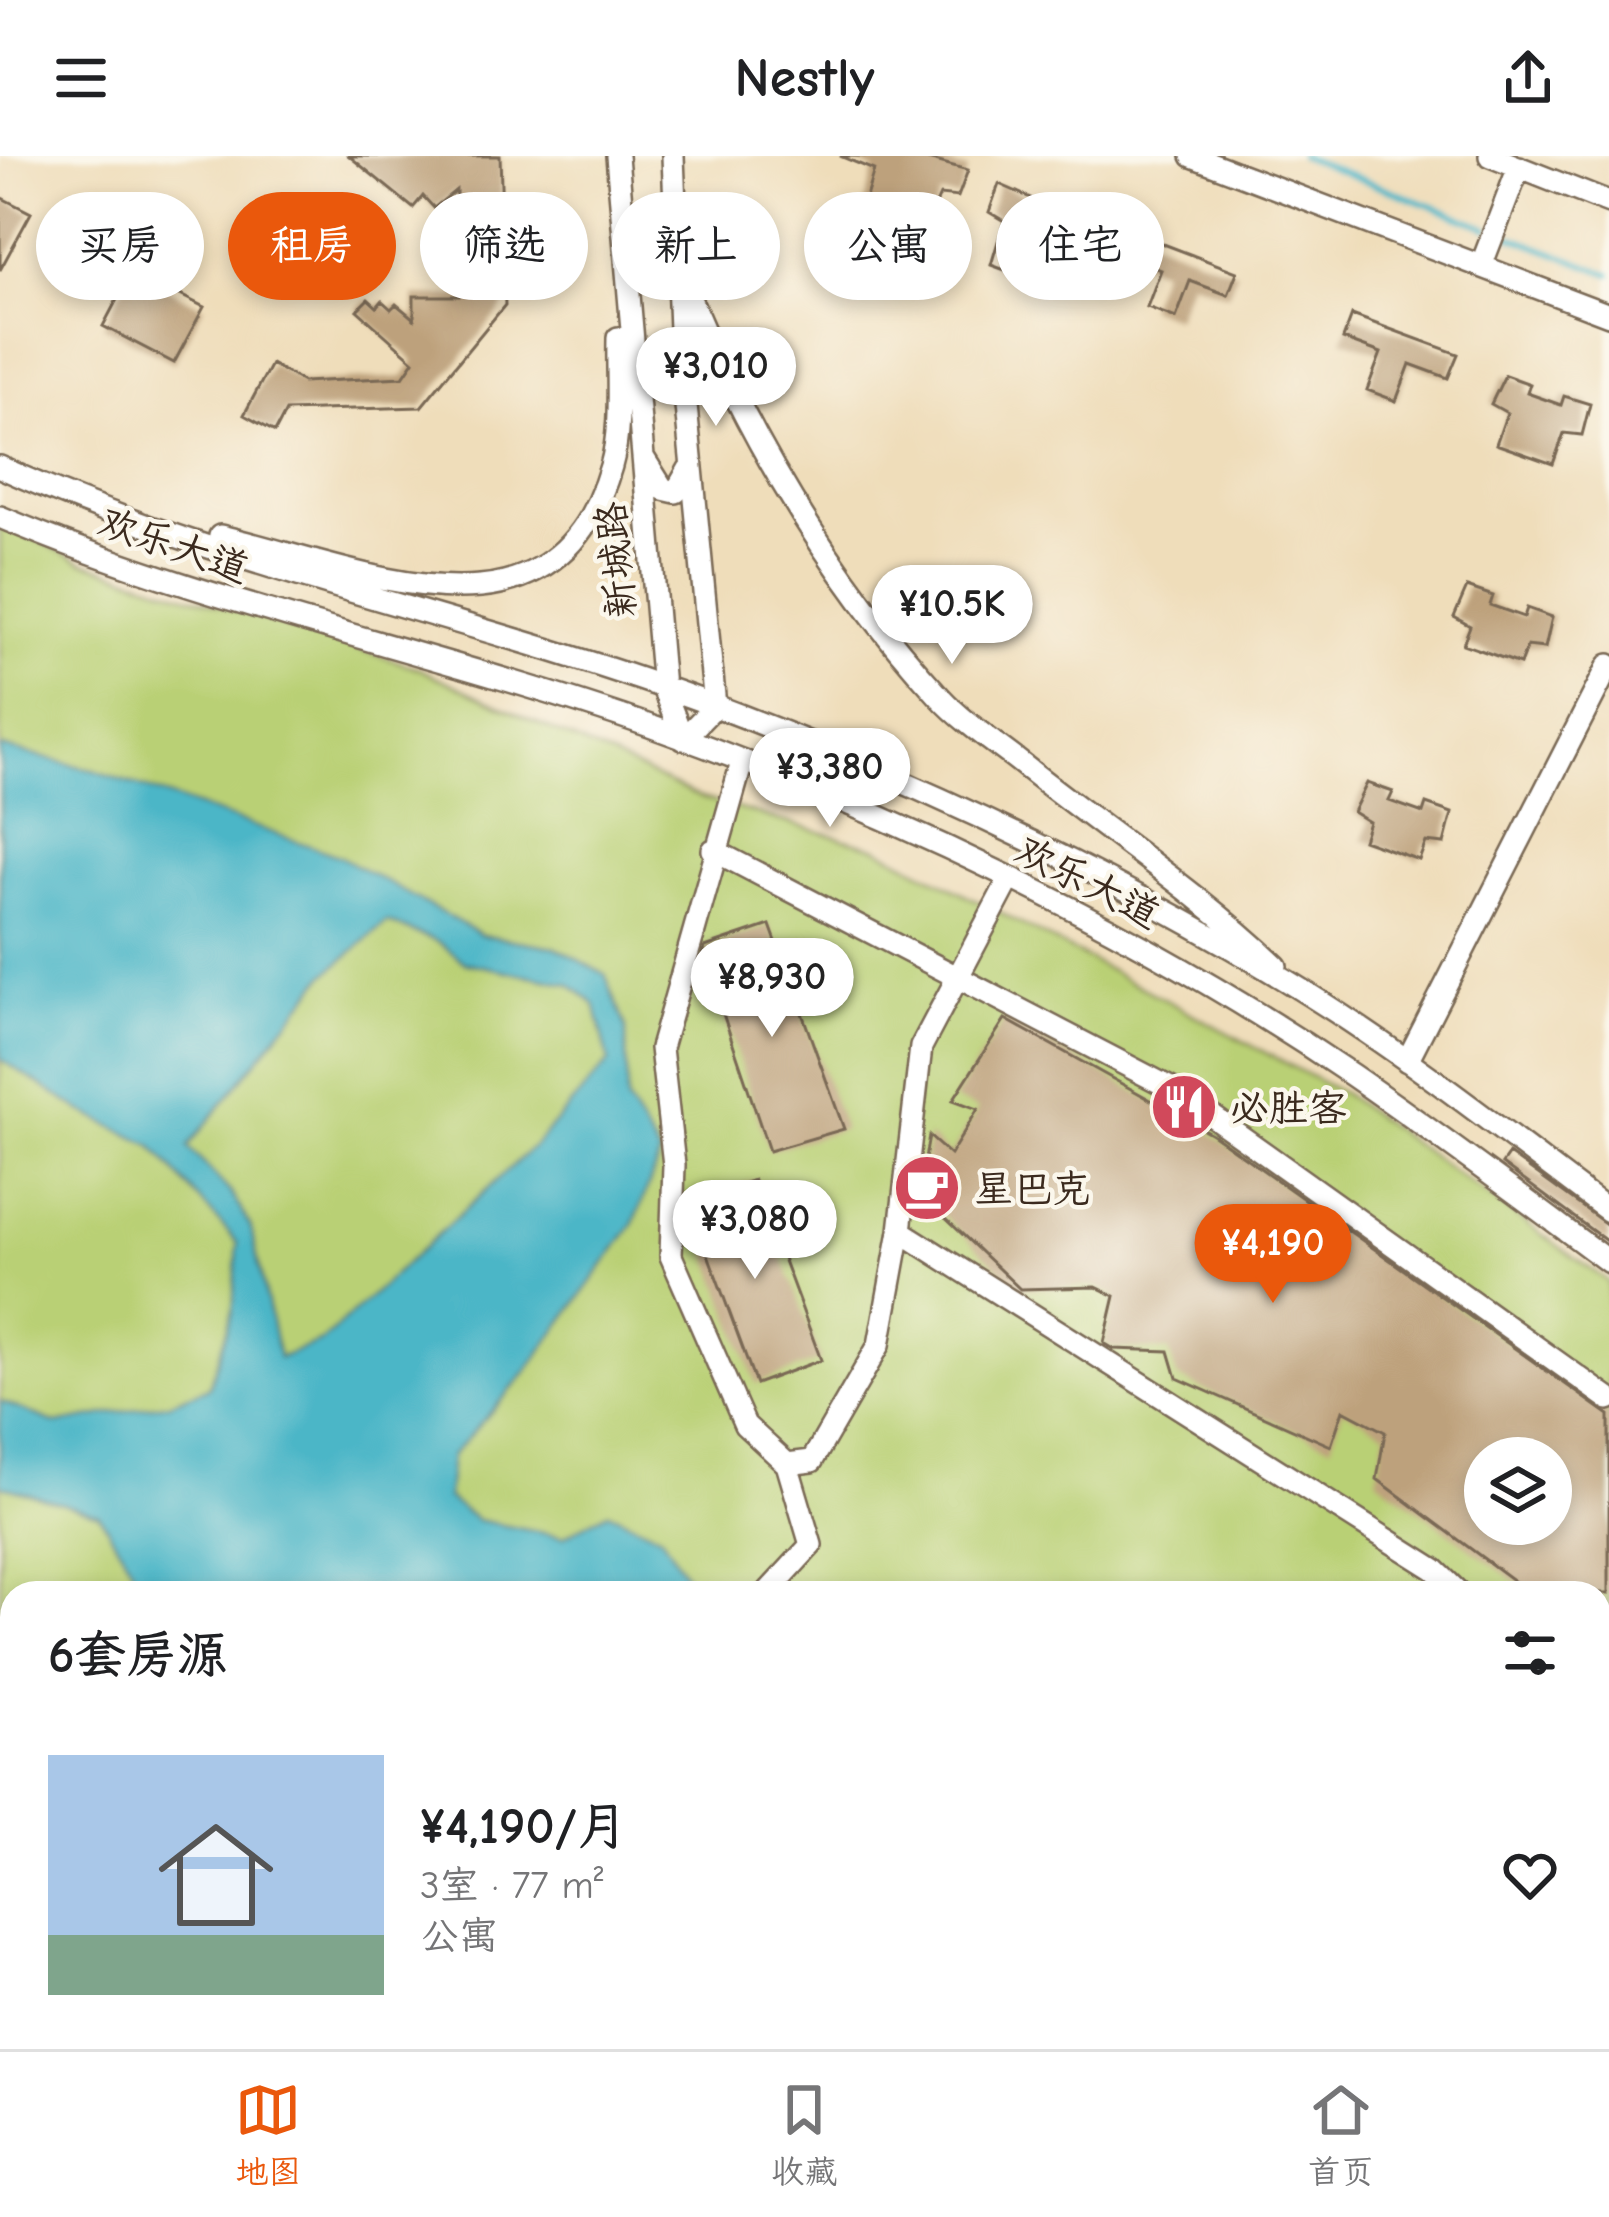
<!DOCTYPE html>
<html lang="zh">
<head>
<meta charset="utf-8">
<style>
	:root { --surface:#fff; --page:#f2f2f2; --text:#202124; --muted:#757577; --line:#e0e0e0; --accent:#ea580c }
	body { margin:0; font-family:"Comic Neue","LXGW WenKai TC",sans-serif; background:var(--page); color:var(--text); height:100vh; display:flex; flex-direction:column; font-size:45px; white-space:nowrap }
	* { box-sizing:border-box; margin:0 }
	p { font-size:39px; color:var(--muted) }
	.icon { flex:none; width:66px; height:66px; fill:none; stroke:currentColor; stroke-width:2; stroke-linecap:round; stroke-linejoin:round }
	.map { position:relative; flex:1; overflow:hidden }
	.drawer { position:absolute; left:0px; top:1425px; width:1611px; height:468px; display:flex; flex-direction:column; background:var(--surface); border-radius:36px 36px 0 0; box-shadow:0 6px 18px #0003 }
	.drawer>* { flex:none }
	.banner { position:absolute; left:36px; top:36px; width:1539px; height:108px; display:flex; gap:24px }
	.fabs { position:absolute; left:1464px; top:1281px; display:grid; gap:24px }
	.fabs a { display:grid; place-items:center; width:108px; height:108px; border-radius:50%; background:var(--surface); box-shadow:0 6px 18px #0003; font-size:60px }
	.price { position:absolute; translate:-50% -102px; padding:0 27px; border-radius:42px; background:#fff; color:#222; font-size:39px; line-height:78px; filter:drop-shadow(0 3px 6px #0008) }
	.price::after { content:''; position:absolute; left:50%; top:72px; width:36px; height:27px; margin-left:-18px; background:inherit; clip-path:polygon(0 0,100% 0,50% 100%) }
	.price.on { background:var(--accent); color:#fff }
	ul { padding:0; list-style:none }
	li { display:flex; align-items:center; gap:36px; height:300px; padding:0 48px }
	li+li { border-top:3px solid var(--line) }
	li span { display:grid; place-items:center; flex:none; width:336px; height:240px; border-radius:0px; color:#555 }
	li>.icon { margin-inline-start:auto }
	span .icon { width:144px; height:144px; fill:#fffc; stroke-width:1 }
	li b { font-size:51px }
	h2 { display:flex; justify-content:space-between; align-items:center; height:144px; padding:0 48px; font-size:51px }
	.chip { padding:0 42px; border-radius:54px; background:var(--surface); box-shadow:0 6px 18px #0003; font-size:42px; line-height:108px }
	.chip.on { background:var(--accent); color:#fff }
	header { display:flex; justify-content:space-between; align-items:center; height:156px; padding:0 48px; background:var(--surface); font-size:54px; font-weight:700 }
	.tabs { display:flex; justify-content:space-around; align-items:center; height:168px; border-top:3px solid var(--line); background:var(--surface); font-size:33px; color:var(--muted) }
	.tabs a { display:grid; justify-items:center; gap:6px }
	.tabs .on { color:var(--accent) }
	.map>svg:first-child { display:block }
	.green { fill:#b9d075; stroke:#7a7d4a; stroke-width:3; fill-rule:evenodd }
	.water { fill:#4bb6c7; stroke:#437072; stroke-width:3; fill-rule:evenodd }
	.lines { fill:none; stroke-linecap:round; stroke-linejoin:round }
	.stream { stroke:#4bb6c7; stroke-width:6 }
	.building { fill:#bda17c; fill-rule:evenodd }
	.minor-casing { stroke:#7a6955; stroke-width:26 }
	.minor { stroke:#fff; stroke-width:21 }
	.labels { text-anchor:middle; stroke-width:9; stroke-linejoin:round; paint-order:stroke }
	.street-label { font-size:39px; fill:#3b2a1e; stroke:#fbf7ec }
	.poi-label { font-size:39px; fill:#3b2a1e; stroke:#fbf7ec; text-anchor:start }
</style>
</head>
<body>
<header><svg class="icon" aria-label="menu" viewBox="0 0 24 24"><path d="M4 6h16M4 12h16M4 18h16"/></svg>Nestly<svg class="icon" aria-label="share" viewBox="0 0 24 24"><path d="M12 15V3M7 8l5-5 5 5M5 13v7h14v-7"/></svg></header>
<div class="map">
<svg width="1609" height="1893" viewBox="0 0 1609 1893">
	<rect width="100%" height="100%" fill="#fbf7ec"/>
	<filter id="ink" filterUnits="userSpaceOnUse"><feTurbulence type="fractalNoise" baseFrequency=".00833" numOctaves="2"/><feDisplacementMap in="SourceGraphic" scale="24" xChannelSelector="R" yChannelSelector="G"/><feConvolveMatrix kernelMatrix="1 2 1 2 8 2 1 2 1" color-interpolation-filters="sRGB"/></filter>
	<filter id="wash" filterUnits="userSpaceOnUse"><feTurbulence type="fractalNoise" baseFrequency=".004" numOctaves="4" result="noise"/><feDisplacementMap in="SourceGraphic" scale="48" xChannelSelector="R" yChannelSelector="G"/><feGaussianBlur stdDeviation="2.7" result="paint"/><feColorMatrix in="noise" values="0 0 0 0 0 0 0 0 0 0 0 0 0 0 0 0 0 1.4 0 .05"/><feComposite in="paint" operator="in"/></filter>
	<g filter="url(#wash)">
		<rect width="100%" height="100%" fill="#efddba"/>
		<path class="green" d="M 0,366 L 82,406 L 415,511 L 701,642 L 877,692 L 1344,938 L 1609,1126 L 1609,1893 L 0,1893 ZM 1485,1302 L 1551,1302 L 1551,1368 L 1485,1368 ZM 12,1437 L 1599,1437 L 1599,1881 L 12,1881 Z"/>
		<path class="water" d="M 0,591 L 93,614 L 339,700 L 482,779 L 555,791 L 605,818 L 626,872 L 627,946 L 660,999 L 634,1067 L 525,1218 L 451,1300 L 447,1342 L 477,1364 L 563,1381 L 608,1356 L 661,1380 L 696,1437 L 134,1437 L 132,1412 L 99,1358 L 0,1329 L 0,1245 L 56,1268 L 169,1247 L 209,1231 L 233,1155 L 238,1087 L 152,990 L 83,956 L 0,903 ZM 387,766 L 439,786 L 464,806 L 569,828 L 595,848 L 609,906 L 535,989 L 322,1185 L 279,1202 L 250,1069 L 231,1037 L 188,991 L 325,819 Z
			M 0,1661 L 12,1672 L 12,1754 L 0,1750 Z
			M 1172,1881 L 1256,1881 L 1264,1893 L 1179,1893 Z"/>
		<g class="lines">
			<path class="stream" d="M 1301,0 L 1488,72
				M 1501,77 L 1609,118"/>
		</g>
		<g id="blocks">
			<path class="building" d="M 349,0 L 500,0 L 505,149 L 421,251 L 286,255 L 275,276 L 244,259 L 271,208 L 303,226 L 403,221 L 414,205 L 357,154 L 368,143 L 377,151 L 382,145 L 391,153 L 396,148 L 414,163 L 414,140 L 459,140 L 456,34 L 434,52 L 423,40 L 413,52 Z
				M 840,0 L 917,0 L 968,14 L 958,41 L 940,39 L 922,80 L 861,58 L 874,14 Z
				M 999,28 L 1067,58 L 1069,53 L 1098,64 L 1088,92 L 1070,89 L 1052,131 L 991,109 L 1004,65 L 989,56 Z
				M 0,41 L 31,57 L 0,114 Z
				M 1132,76 L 1237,116 L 1228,139 L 1190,125 L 1176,162 L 1147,151 L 1161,114 L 1123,100 Z
				M 132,115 L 204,151 L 174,207 L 103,170 Z
				M 1352,159 L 1458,198 L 1448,222 L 1410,208 L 1396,245 L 1367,234 L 1381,197 L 1343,183 Z
				M 1505,219 L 1530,228 L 1527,237 L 1561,249 L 1564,240 L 1590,248 L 1582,279 L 1564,277 L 1553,308 L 1496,288 L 1507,257 L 1491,248 Z
				M 1467,431 L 1493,440 L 1490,449 L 1524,461 L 1527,452 L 1552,461 L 1545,492 L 1527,490 L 1520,508 L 1463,488 L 1470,470 L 1454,461 Z
				M 1367,627 L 1393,636 L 1389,645 L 1423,657 L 1426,648 L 1452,657 L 1444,688 L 1426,686 L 1419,704 L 1363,684 L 1369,666 L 1353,656 Z
				M 770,769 L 844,973 L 769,995 L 703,798 L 705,791 Z
				M 1005,863 L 1212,978 L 1609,1259 L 1609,1437 L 1530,1437 L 1377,1323 L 1385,1276 L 1343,1254 L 1331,1290 L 1177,1222 L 1169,1195 L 1114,1193 L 1104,1187 L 1115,1140 L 1096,1131 L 1020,1133 L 919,1037 L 929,980 L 950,999 L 978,953 L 953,944 ZM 1485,1302 L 1551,1302 L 1551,1368 L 1485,1368 Z
				M 1509,998 L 1609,1070 L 1609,1087 L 1502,1008 Z
				M 754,1024 L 821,1204 L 756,1228 L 689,1047 Z"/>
		</g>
	</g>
	<g filter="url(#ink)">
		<use href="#blocks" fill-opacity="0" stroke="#7a6955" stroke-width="3"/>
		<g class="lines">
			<g class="minor-casing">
				<path id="minor" d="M 617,0 L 663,532 L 683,583 L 715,550 L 681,198 L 673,0
					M 1192,0 L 1609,159
					M 1490,0 L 1609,47
					M 1481,110 L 1519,11
					M 685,131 C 747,279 830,422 940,541 C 962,565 992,585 1018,605 C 1104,674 1196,734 1276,810
					M 643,301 L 663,333 L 676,336 L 689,313
					M 0,311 C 229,415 478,461 713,549 C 917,626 1122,722 1308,838 C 1412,903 1510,981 1609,1055
					M 0,361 C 210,450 432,494 647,569 C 892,656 1137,773 1352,919 C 1439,979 1524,1043 1609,1106
					M 220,380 C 360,412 554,507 611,310 C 622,272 617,222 618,182
					M 742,606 L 661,892 L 674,1009 L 671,1100 L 745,1269 L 787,1308 L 812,1305 L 879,1189 L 900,1075 L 921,891 L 1009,724
					M 713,694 L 1180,937 L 1609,1243
					M 1407,905 L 1609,509
					M 900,1075 L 1434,1413 L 1459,1437
					M 767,1437 L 811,1389 L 787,1308
					M 1599,1572 L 1609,1584
					M 0,1585 L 12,1597
					M 0,1762 L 12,1766
					M 1014,1881 L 1043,1893
					M 31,1893 L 37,1881
					M 214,1893 L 265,1881
					M 774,1893 L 786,1881
					M 1278,1893 L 1290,1881"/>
			</g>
			<use href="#minor" class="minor"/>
		</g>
	</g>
	<defs>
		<g id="restaurant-disc" transform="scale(3.45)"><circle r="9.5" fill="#d1495b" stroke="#fbf7ec"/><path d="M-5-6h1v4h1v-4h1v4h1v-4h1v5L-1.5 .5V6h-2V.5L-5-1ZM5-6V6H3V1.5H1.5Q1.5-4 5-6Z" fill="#fff"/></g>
		<g id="cafe-disc" transform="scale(3.45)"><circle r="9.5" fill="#d1495b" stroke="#fbf7ec"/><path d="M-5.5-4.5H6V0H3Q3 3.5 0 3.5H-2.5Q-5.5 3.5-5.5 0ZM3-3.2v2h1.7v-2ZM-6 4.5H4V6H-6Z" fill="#fff"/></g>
	</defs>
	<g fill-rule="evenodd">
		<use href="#restaurant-disc" x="1184" y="951"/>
		<use href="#cafe-disc" x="927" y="1032"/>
	</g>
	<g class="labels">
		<g class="street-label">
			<text transform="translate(174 388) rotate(19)" y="14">欢乐大道</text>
			<text transform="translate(615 404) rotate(-96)" y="14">新城路</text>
			<text transform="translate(1088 725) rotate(27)" y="14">欢乐大道</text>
		</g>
		<g class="poi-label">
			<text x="1230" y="965">必胜客</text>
			<text x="974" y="1046">星巴克</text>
		</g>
	</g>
</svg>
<div class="fabs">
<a><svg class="icon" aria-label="layers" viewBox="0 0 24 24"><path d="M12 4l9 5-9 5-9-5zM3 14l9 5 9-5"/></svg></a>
</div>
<b class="price" style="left:716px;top:273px">¥3,010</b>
<b class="price" style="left:952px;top:511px">¥10.5K</b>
<b class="price" style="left:830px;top:674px">¥3,380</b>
<b class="price" style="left:772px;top:884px">¥8,930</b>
<b class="price" style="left:755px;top:1126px">¥3,080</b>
<b class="price on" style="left:1273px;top:1150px">¥4,190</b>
<div class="banner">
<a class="chip">买房</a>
<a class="chip on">租房</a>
<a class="chip">筛选</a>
<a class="chip">新上</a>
<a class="chip">公寓</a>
<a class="chip">住宅</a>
</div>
<section class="drawer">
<h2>6套房源<svg class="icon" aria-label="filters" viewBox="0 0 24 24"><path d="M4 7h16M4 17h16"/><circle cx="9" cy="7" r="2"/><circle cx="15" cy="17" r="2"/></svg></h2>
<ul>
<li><span style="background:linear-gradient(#a9c7e8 75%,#7fa58c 0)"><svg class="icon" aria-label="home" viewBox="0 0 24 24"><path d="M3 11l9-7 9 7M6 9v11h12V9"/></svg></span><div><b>¥4,190/月</b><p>3室 · 77 m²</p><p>公寓</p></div><svg class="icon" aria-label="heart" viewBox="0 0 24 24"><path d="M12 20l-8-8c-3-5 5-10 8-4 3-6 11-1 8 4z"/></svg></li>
</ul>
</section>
</div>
<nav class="tabs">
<a class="on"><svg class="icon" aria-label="map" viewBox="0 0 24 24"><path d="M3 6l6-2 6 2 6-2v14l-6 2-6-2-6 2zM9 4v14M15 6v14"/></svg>地图</a>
<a><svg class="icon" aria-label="saved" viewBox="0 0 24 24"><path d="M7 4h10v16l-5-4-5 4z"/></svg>收藏</a>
<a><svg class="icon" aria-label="home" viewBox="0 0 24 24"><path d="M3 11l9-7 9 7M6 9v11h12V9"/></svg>首页</a>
</nav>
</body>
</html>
